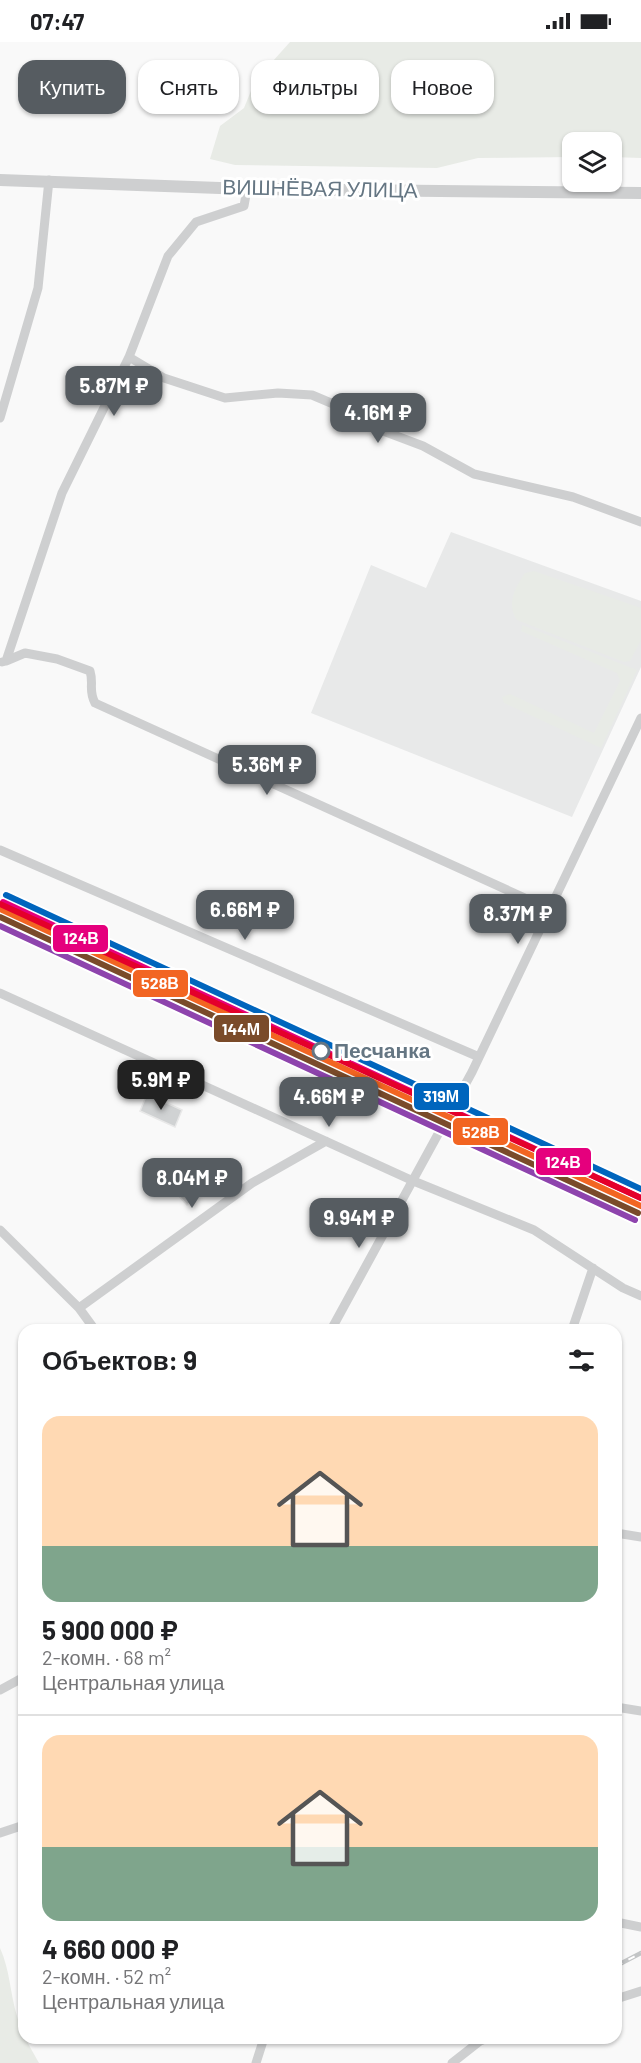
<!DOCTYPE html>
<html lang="ru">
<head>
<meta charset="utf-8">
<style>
	:root { --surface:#fff; --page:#f2f2f2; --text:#202124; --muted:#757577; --line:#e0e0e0; --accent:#565c61 }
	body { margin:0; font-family:Barlow,sans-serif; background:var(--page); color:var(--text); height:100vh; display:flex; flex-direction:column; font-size:22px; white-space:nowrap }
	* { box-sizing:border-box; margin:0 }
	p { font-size:20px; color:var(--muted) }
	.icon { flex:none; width:33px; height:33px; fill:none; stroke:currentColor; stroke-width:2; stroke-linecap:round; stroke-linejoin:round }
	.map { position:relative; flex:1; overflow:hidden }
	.side { position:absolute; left:18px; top:1282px; width:604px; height:720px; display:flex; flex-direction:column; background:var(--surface); border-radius:18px; box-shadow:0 2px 4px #0004 }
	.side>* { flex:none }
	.hud { position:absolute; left:18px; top:18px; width:606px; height:54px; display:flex; gap:12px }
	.buttons { position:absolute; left:562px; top:90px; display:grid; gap:12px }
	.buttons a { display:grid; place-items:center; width:60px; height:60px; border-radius:12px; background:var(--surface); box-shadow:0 2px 4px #0004; font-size:30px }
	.price { position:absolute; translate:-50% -51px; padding:0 14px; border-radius:12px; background:var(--accent); color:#fff; font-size:20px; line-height:39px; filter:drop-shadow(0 2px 3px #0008) }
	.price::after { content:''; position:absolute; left:50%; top:36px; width:18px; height:14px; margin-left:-9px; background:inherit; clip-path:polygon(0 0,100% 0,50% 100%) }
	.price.selected { background:#222; color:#fff }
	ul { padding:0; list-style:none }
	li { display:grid; align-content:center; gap:12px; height:318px; padding:0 24px }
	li+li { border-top:2px solid var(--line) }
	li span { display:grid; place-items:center; height:186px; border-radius:18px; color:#555 }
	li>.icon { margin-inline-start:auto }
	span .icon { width:108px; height:108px; fill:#fffc; stroke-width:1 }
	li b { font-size:26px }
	h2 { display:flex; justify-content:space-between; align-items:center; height:72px; padding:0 24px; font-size:26px }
	.pill { padding:0 21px; border-radius:18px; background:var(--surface); box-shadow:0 2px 4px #0004; font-size:21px; line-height:54px }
	.pill.selected { background:var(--accent); color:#fff }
	.status { display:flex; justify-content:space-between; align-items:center; height:42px; padding:0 30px; background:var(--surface); direction:ltr }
	.status svg { height:16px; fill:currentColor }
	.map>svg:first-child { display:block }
	.built { fill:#e8e9e9 }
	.green { fill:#e8ebe6 }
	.building { fill:#d0d2d3; stroke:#e8e8e8; stroke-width:1.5 }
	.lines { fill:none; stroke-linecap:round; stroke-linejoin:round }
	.minor { stroke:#cecfd0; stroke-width:9 }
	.tertiary { stroke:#cecfd0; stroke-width:12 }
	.rail-casing { stroke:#c3c5c6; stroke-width:4.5 }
	.rail { stroke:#fff; stroke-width:2; stroke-dasharray:7; stroke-linecap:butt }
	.rail-1-casing { stroke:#fff; stroke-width:10 }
	.rail-2-casing { stroke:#fff; stroke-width:10 }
	.rail-3-casing { stroke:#fff; stroke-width:10 }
	.rail-4-casing { stroke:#fff; stroke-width:10 }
	.rail-5-casing { stroke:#fff; stroke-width:10 }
	.rail-6-casing { stroke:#fff; stroke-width:10 }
	.rail-1 { stroke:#f26522; stroke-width:6 }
	.rail-2 { stroke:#7a4b2a; stroke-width:6 }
	.rail-3 { stroke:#e5007d; stroke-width:6 }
	.rail-4 { stroke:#8e44ad; stroke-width:6 }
	.rail-5 { stroke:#0065bd; stroke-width:6 }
	.rail-6 { stroke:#e4002b; stroke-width:6 }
	.stop-dot { fill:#fff; stroke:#657683; stroke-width:3 }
	.labels { text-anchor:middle; stroke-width:6; stroke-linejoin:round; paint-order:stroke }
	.street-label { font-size:21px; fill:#657683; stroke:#fff }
	.stop-label { font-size:21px; font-weight:bold; fill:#657683; stroke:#fff; text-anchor:start }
	.line-badge { stroke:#fff; stroke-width:2 }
	.badge-label { font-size:16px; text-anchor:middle; font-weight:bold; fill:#fff }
</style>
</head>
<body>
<div class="status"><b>07:47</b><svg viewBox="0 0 49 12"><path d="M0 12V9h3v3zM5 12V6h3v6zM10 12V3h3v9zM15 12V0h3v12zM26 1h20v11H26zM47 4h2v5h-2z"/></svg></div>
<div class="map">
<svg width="641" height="2021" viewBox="0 0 641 2021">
	<rect width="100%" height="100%" fill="#f9f9f9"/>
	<path class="built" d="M 451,490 L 641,559 L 641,625 L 572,775 L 311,671 L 371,523 L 426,546 Z"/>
	<path class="green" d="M 290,0 L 641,0 L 641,116 L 612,115 L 612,100 L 573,100 L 573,115 L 478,116 L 437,126 L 235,123 L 210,117 L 220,84 L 244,66 L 255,39 Z
		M 534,529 L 641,566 L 641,598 L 630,619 L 624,620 L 517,578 C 506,563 515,545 525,531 Z
		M 522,583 L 637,628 L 601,706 L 504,661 L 502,655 L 510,652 L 594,691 L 620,639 L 617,631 L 521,589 Z
		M 0,1906 C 10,1928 10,1951 17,1974 C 22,1992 30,2005 39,2021 L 0,2021 Z"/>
	<path class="building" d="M 147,1052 L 182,1068 L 175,1085 L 140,1069 Z
		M 196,1137 L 205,1147 L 187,1163 L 178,1153 Z"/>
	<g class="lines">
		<path class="minor" d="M 129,315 L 164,336 L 225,356 L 278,351 L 312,353 L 338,364 L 362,381 L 423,404 L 474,432 L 573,455 L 641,480
			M 0,376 L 38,246 L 49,138
			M 6,619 L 25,611 L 57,617 L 90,629 C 94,642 88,648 95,661 L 549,867
			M 2,620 L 6,619 L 62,451 L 129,315 L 168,214 L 196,180 L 244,164 L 247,147
			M 0,808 L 479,1015
			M 0,951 L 411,1138 L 534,1188 L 623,1246 L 641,1254
			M 0,1188 L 79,1266 L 95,1288
			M 79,1266 L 252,1141 L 326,1099
			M 331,1288 L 472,1030 L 641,676
			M 572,1288 L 593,1226
			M 616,1491 L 641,1495
			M 0,1648 L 24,1635
			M 616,1665 L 641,1669
			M 0,1791 L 24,1783
			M 616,1880 L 641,1885
			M 616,1957 L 641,1949
			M 256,2021 L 264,1996
			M 452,2021 L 480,1999 L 487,1996"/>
		<path class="tertiary" d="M 0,138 L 247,147 L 641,151"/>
		<g class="rail-casing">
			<path id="rail" d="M 616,1924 L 641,1911
				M 314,1998 L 319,1996"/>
		</g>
		<use href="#rail" class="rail"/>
		<g class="rail-1-casing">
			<path id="rail-1" d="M 0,867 L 641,1164"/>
		</g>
		<g class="rail-2-casing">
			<path id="rail-2" d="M 0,875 L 638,1171"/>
		</g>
		<g class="rail-3-casing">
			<path id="rail-3" d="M 3,860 L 641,1156"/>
		</g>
		<g class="rail-4-casing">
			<path id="rail-4" d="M 0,884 L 635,1178"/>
		</g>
		<g class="rail-5-casing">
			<path id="rail-5" d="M 6,853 L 641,1147"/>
		</g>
		<g class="rail-6-casing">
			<path id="rail-6" d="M 0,862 L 641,1156"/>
		</g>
		<use href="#rail-1" class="rail-1"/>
		<use href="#rail-2" class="rail-2"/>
		<use href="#rail-3" class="rail-3"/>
		<use href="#rail-4" class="rail-4"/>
		<use href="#rail-5" class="rail-5"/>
		<use href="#rail-6" class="rail-6"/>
	</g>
	<circle class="stop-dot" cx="321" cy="1009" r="8"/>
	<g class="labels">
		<g class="street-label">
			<text transform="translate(320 147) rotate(1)" y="7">ВИШНЁВАЯ УЛИЦА</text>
		</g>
		<g class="stop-label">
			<text x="334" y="1016">Песчанка</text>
		</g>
	</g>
	<g class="line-badge">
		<rect x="52" y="882" width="57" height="29" rx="6" fill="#e5007d"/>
		<rect x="132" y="927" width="57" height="29" rx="6" fill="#f26522"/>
		<rect x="213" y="972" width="57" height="29" rx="6" fill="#7a4b2a"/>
		<rect x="413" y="1040" width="57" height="29" rx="6" fill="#0065bd"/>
		<rect x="452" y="1075" width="57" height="29" rx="6" fill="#f26522"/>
		<rect x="535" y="1105" width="57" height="29" rx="6" fill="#e5007d"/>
	</g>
	<g class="badge-label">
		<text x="81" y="902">124В</text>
		<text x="160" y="947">528В</text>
		<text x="241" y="993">144М</text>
		<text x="441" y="1060">319М</text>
		<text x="481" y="1096">528В</text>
		<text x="563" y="1126">124В</text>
	</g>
</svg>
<div class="buttons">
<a><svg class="icon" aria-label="layers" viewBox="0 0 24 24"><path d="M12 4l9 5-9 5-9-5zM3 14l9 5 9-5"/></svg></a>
</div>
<b class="price" style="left:114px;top:375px">5.87M ₽</b>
<b class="price" style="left:378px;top:402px">4.16M ₽</b>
<b class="price" style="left:267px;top:754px">5.36M ₽</b>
<b class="price" style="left:245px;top:899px">6.66M ₽</b>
<b class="price" style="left:518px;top:903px">8.37M ₽</b>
<b class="price selected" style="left:161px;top:1069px">5.9M ₽</b>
<b class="price" style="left:329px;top:1086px">4.66M ₽</b>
<b class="price" style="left:192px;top:1167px">8.04M ₽</b>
<b class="price" style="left:359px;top:1207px">9.94M ₽</b>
<div class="hud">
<a class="pill selected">Купить</a>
<a class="pill">Снять</a>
<a class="pill">Фильтры</a>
<a class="pill">Новое</a>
</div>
<section class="side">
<h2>Объектов: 9<svg class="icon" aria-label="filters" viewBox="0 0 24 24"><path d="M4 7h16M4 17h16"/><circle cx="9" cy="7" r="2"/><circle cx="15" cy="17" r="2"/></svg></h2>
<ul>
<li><span style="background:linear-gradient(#ffd9b3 70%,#7fa58c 0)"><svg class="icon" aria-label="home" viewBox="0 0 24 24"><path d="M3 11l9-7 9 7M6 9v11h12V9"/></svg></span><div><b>5 900 000 ₽</b><p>2-комн. · 68 m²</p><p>Центральная улица</p></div></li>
<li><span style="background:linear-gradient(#ffd9b3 60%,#7fa58c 0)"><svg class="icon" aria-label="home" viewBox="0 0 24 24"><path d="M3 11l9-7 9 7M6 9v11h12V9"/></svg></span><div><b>4 660 000 ₽</b><p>2-комн. · 52 m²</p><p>Центральная улица</p></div></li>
</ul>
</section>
</div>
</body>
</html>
